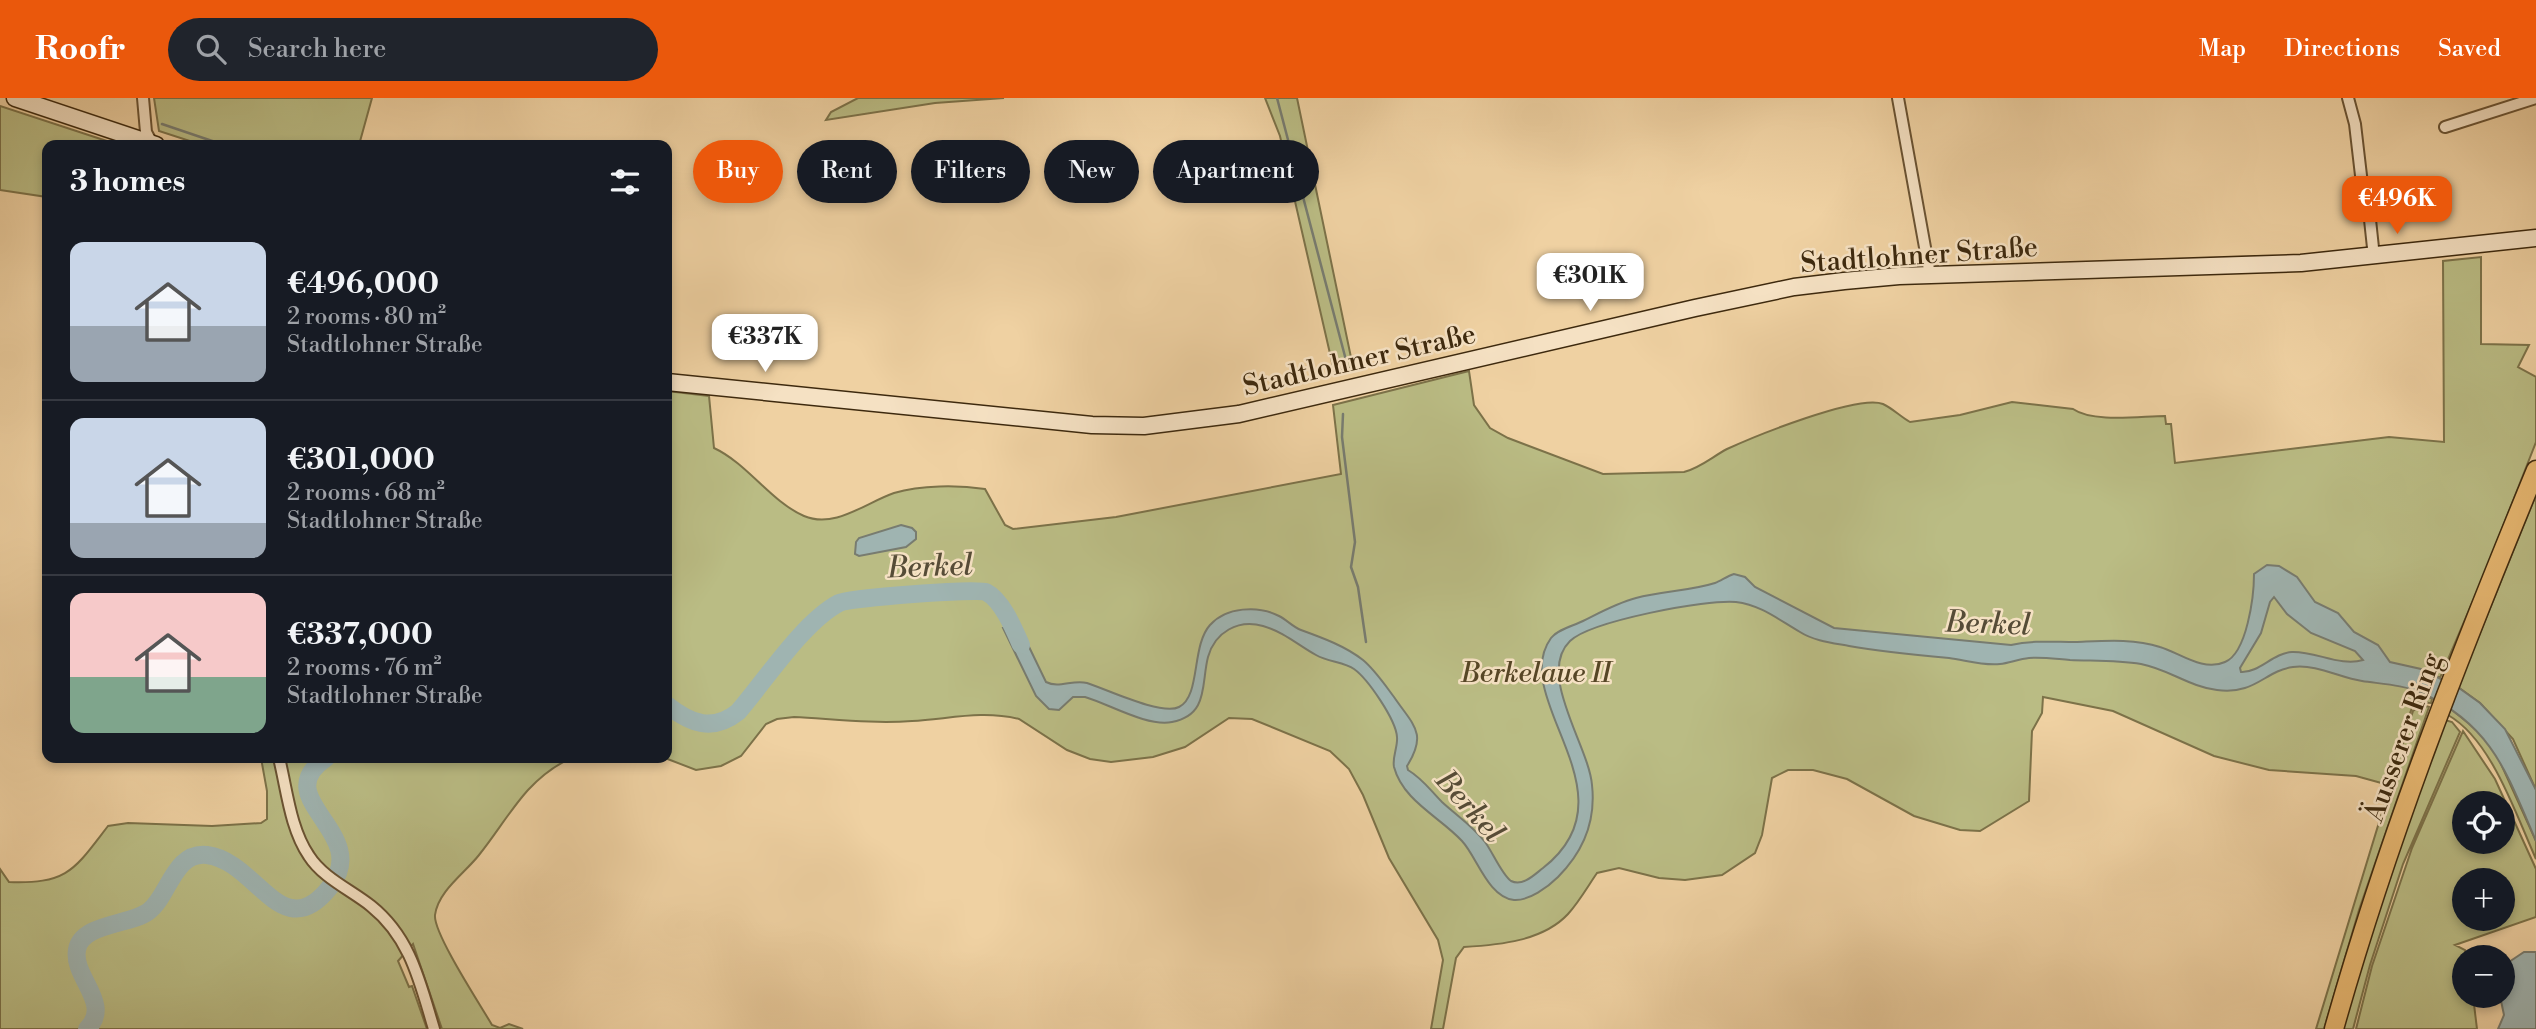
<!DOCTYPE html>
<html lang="en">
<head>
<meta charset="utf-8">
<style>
	:root { --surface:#171b24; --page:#20242c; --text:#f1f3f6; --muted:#9ea1a6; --line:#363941; --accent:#ea580c }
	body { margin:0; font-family:"Libre Bodoni",serif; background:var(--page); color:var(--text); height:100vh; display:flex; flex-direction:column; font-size:26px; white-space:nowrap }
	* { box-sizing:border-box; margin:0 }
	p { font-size:23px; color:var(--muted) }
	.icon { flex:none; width:38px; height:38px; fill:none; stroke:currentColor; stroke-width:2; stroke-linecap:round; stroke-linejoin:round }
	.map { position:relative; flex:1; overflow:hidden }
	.side { position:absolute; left:42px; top:42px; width:630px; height:623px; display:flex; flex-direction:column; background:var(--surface); border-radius:14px; box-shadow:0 4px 10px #0003 }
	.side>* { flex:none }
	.banner { position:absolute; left:693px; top:42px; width:665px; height:63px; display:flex; gap:14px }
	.tools { position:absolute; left:2452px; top:693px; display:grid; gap:14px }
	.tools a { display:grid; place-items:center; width:63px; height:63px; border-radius:50%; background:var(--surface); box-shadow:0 4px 10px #0003; font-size:35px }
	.price { position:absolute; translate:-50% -60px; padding:0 16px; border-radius:14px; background:#fff; color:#222; font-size:23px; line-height:46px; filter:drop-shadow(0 2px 4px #0008) }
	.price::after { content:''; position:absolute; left:50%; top:42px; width:21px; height:16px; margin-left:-10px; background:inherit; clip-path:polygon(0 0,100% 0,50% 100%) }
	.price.selected { background:var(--accent); color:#fff }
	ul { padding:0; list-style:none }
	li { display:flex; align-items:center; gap:21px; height:175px; padding:0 28px }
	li+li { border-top:2px solid var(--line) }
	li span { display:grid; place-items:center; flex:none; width:196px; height:140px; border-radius:14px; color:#555 }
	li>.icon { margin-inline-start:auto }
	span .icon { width:84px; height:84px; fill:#fffc; stroke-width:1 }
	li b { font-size:30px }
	h2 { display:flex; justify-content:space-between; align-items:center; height:84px; padding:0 28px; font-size:30px }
	.pill { padding:0 24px; border-radius:32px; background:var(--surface); box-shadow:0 4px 10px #0003; font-size:24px; line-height:63px }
	.pill.selected { background:var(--accent); color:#fff }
	header { display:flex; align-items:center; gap:42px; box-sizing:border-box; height:98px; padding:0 35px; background:var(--accent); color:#fff }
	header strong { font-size:33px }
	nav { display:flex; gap:38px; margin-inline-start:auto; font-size:24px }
	.search { width:490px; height:63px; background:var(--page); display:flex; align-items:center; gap:18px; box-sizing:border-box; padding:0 24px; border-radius:38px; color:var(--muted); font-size:26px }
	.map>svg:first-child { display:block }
	.green { fill:#babc84; stroke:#7c7249; stroke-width:2; fill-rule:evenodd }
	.water { fill:#9fb4b1; stroke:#787c70; stroke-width:2; fill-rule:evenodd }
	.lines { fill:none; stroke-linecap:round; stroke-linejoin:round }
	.stream { stroke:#787c70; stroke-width:2.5 }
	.river { stroke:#9fb4b1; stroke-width:18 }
	.street-casing { stroke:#6a5333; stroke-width:14 }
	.secondary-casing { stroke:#3d290e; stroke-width:19 }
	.primary-casing { stroke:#3d290e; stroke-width:21 }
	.street { stroke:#f5e1c3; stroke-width:10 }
	.secondary { stroke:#f5e1c3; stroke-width:16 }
	.primary { stroke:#e8b871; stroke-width:18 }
	.labels { text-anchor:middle; stroke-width:5; stroke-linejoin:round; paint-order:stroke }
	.street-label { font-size:28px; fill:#3d290e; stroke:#f5e1c3 }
	.park-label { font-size:28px; font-style:italic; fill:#564626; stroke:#f5e1c3 }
	.water-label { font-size:30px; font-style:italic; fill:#564c37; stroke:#f5e1c3 }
</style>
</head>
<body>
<header>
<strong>Roofr</strong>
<div class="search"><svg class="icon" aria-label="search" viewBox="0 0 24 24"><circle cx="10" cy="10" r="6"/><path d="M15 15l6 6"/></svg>Search here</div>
<nav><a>Map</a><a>Directions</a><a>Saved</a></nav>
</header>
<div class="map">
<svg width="2536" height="931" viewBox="0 0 2536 931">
	<rect width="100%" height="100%" fill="#efd1a2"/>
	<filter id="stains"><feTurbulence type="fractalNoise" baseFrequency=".00286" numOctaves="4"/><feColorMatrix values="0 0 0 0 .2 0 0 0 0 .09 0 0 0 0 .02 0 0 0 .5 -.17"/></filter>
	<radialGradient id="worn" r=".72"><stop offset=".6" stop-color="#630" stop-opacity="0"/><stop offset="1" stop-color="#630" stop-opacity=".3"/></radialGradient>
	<path class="green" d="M 154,0 L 372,0 L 359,47 L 202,47 L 159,33 Z
		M 858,0 L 1004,0 L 935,5 L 826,22 L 831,14 Z
		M 1265,0 L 1297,0 L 1353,269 L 1334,273 L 1280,38 Z
		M 0,8 L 119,47 L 47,47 L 47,99 L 0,92 Z
		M 2481,159 L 2481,246 L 2529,247 L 2518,269 L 2536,279 L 2536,344 L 2482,482 L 2440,580 L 2432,576 L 2418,593 L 2432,601 L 2431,605 L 2414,604 L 2385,686 L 2356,678 L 2269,672 L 2214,658 L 2113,613 L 2043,599 L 2042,615 L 2032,633 L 2029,703 L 1980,733 L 1960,732 L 1914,718 L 1847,681 L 1813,672 L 1788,672 L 1772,680 L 1762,737 L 1755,755 L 1722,777 L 1685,782 L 1659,780 L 1619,770 L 1597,775 C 1588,788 1579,804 1568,816 C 1543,843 1499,847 1464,849 L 1456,860 L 1443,931 L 1431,931 L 1443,862 L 1438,842 L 1389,760 L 1363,697 L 1349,671 L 1330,653 L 1252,621 L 1229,620 L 1185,649 L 1153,659 L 1111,664 L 1090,661 L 1067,652 L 1019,621 C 982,612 949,621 912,623 C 873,626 833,621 794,619 L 777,621 L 766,626 L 741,658 L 721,668 L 696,672 L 665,660 L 667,293 L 709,298 L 714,350 C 748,366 770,403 804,418 C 835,431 865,405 894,395 C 921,387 958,387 985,391 L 1005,427 L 1013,431 L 1116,419 L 1341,376 L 1333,307 L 1469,273 L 1474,307 L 1490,330 L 1508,340 L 1603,376 L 1684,374 C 1700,370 1712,359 1727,351 C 1753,339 1858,296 1883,306 C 1892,310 1901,319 1910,324 L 1960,317 L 2012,304 L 2073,311 C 2093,325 2141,318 2165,318 L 2166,326 L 2171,326 L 2175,365 L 2389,339 L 2444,344 L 2443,163 Z
		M 2536,397 L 2536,692 L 2513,641 L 2480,605 L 2458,589 Z
		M 2422,607 L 2429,609 L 2359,812 L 2324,931 L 2316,931 L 2413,613 Z
		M 2451,611 L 2477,632 L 2496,655 L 2536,743 L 2536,761 C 2516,717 2492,642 2448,617 Z
		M 2445,622 L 2452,624 L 2460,634 L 2403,766 L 2370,867 L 2353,931 L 2341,931 L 2373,821 Z
		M 2463,633 L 2495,681 L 2536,771 L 2536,819 L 2455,847 L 2465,852 L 2464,898 L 2473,898 L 2477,931 L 2356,931 L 2372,868 L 2412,750 ZM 2502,705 L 2502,744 L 2464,744 L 2464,705 ZM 2464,782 L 2502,782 L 2502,821 L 2464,821 Z
		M 261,660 L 571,660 C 554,668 541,678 528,692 C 510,712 496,736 479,757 C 465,775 438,793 435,817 C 433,835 481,908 492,927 L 500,930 L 509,926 L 523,931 L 442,931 L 413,846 L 398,863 L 409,889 L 412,888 L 427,931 L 0,931 L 0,771 L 9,784 C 68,786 74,772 108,728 L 128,725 L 212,728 L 261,725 L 267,721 L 267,693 Z"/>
	<path class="water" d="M 901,427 L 912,430 L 916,434 L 916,441 L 906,449 L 859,458 L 855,456 L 856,444 L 859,440 Z
		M 2267,467 L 2279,468 L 2297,479 L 2315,504 L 2338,515 L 2354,534 L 2378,547 L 2390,564 L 2421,571 L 2459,590 L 2480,605 L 2505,631 L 2536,692 L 2536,743 C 2507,676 2493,628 2422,595 C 2404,587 2382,586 2362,583 C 2340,580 2317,566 2293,569 C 2264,573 2256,597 2217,592 C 2190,589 2168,571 2141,566 C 2117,562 2093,563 2070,562 C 2056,561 2043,559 2029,560 C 2019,561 2009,565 2000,566 C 1983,568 1965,562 1949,560 C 1915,557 1882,554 1849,548 C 1833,545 1814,543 1800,534 C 1779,522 1761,507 1736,504 C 1707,501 1591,523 1570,543 C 1536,576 1589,648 1592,687 C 1596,723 1583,754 1558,779 C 1548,789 1529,803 1514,802 C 1488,799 1477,759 1462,743 C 1440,719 1403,703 1394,669 C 1392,659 1398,649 1397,639 C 1396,622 1368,581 1354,571 C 1344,564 1328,564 1316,557 C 1298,547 1284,534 1263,528 C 1238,521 1215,534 1208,559 C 1201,586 1209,617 1172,624 C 1147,629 1109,606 1085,599 L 1073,599 L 1059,612 L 1049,611 L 1036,598 L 1003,530 L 1018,526 L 1046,584 C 1059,591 1073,581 1087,585 C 1106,591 1162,618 1179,609 C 1201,598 1191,548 1210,527 C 1226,509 1258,507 1279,518 C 1287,522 1293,529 1301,532 C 1323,540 1345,548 1363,562 C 1375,572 1385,587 1394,599 C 1413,627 1428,635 1407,668 L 1408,672 C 1423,681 1430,692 1442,704 C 1456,717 1473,728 1485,744 C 1492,753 1502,777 1511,783 C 1523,789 1535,776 1543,770 C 1638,696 1507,601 1551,540 C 1558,531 1573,528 1583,523 C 1601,514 1617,505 1636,500 C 1662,493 1690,493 1715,485 C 1721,483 1727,478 1734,476 L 1745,479 L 1755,489 L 1834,530 L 2011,547 C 2033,542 2053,544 2075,544 C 2102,543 2133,540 2160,549 C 2180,555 2203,574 2225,564 C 2247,555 2254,498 2254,476 ZM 2274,499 L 2287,516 L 2311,535 L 2355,553 L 2363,562 C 2341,569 2315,553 2292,554 C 2273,555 2259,575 2241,574 L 2240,570 L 2261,535 L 2270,504 Z
		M 2524,854 L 2536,854 L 2536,931 L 2498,931 L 2504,917 L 2500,898 L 2502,898 L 2503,868 Z"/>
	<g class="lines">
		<path class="stream" d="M 1277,0 L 1347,266
			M 162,26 L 224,47
			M 1343,316 L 1342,339 L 1355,444 L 1351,469 L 1358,489 L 1366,544"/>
		<path class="river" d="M 667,607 C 691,626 713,634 738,614 C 765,583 803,524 839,505 C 848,500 979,490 986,494 C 1002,502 1014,531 1021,547
			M 87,931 C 113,906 72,879 77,852 C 81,825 132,827 149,813 C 169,798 174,753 207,757 C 257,763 282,850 330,789 C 373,734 266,701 326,660"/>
		<g class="street-casing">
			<path id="street" d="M 143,0 L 146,34 L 153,47
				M 1898,0 L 1930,177
				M 2348,0 L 2355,26 L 2362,86 L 2368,103 L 2374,159
				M 2445,29 L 2536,0
				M 279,660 C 287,692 290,730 309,758 C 323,780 351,792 371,808 C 411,840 420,885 434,931"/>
		</g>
		<g class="secondary-casing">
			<path id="secondary" d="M 15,0 L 156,47
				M 667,284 L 1092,327 L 1144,328 L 1239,316 L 1695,210 L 1794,189 L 1844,183 L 1899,178 L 2301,165 L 2536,140"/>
		</g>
		<g class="primary-casing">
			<path id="primary" d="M 2334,931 C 2388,739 2460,556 2536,372"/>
		</g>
		<use href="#street" class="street"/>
		<use href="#secondary" class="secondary"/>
		<use href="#primary" class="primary"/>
	</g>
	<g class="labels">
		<g class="street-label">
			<text transform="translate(1919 156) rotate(-4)" y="10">Stadtlohner Straße</text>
			<text transform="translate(1359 261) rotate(-13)" y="10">Stadtlohner Straße</text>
			<text transform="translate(2402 639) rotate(-70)" y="10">Äusserer Ring</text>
		</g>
		<g class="park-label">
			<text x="1536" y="584">Berkelaue II</text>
		</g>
		<g class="water-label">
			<text transform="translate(930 468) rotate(-2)" y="10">Berkel</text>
			<text transform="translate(1988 525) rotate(2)" y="10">Berkel</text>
			<text transform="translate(1470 708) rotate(48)" y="10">Berkel</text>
		</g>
	</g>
	<rect width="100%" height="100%" filter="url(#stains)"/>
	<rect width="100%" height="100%" fill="url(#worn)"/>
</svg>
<div class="tools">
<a><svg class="icon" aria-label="locate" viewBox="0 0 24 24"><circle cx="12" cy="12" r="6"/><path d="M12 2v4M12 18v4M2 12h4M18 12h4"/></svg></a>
<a>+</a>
<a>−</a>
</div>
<b class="price selected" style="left:2397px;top:138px">€496K</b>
<b class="price" style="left:1590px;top:215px">€301K</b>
<b class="price" style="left:765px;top:276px">€337K</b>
<div class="banner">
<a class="pill selected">Buy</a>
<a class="pill">Rent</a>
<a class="pill">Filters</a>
<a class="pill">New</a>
<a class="pill">Apartment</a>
</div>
<section class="side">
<h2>3 homes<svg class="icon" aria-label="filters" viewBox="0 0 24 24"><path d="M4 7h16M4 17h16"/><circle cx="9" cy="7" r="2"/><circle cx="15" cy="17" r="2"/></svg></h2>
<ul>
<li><span style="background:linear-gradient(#c9d6e8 60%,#9aa5b1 0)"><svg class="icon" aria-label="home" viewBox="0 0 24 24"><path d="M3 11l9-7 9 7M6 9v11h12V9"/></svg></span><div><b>€496,000</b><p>2 rooms · 80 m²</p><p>Stadtlohner Straße</p></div></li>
<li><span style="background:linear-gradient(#c9d6e8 75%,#9aa5b1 0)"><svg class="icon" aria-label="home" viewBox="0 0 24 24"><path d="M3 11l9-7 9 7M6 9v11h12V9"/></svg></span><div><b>€301,000</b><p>2 rooms · 68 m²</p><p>Stadtlohner Straße</p></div></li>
<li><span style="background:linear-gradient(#f6c9c9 60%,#7fa58c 0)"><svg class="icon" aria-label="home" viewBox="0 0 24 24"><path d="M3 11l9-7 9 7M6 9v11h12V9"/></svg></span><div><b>€337,000</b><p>2 rooms · 76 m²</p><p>Stadtlohner Straße</p></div></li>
</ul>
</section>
</div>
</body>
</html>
